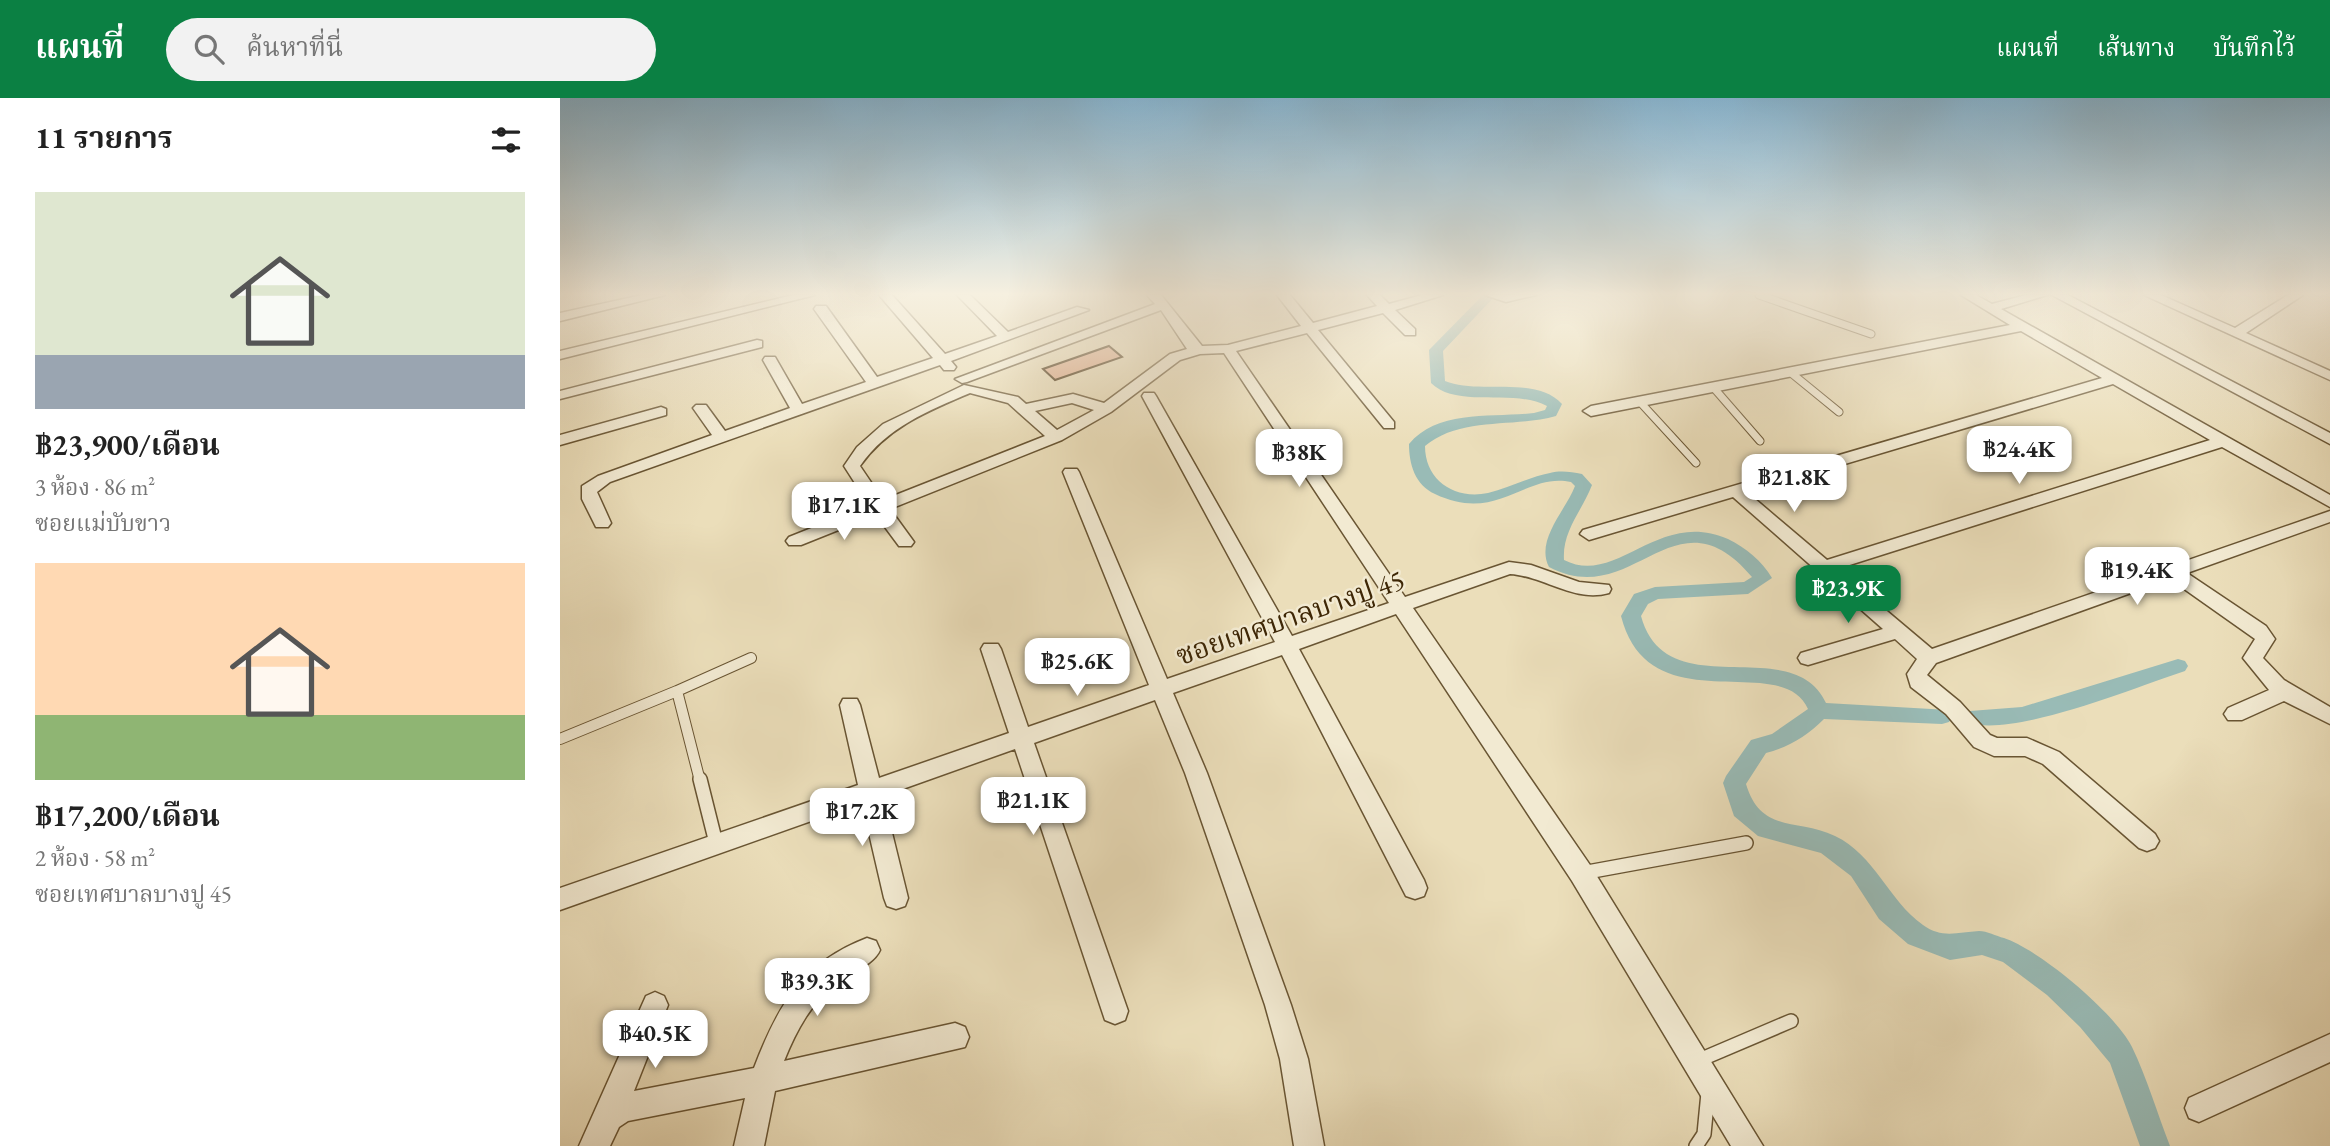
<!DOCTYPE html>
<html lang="th">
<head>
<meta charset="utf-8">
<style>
	:root { --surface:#fff; --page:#f2f2f2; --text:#222; --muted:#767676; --accent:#0b8043 }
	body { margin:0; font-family:"EB Garamond","Noto Serif Thai",serif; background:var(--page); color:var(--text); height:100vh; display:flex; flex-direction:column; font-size:26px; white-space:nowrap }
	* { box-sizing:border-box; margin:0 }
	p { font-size:23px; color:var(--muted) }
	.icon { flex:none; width:38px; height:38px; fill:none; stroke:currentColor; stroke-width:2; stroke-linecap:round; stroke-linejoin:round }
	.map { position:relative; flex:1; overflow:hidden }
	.panel { display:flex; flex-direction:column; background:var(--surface); width:560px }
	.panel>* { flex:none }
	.price { position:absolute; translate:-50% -60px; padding:0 16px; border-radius:14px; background:#fff; color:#222; font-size:23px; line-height:46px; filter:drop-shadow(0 2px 4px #0008) }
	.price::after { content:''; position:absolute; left:50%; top:42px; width:21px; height:16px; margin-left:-10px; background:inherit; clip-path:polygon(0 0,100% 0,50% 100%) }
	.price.current { background:var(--accent); color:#fff }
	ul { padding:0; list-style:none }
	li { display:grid; align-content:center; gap:14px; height:371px; padding:0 35px }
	li span { display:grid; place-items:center; height:217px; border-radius:0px; color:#555 }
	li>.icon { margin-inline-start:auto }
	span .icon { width:126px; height:126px; fill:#fffc; stroke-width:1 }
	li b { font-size:30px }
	h2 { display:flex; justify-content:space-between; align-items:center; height:84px; padding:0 35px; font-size:30px }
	header { display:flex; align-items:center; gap:42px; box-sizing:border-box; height:98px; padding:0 35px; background:var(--accent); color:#fff }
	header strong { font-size:33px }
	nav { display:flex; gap:38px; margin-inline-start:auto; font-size:24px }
	.search { width:490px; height:63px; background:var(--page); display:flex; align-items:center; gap:18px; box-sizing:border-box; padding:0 24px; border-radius:38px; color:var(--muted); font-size:26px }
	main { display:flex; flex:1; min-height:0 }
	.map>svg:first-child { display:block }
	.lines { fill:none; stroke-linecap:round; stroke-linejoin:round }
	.canal { fill:#99bbb6; fill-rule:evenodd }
	.building { fill:#e5b190; stroke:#3e2706; stroke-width:2 }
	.lane-far2-casing { stroke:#695533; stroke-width:9 }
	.lane-far1-casing { stroke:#695533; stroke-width:12 }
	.lane-casing { stroke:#695533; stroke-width:16 }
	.street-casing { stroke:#695533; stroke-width:3 }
	.lane-far2 { stroke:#f2ead2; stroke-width:7 }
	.lane-far1 { stroke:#f2ead2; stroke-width:10 }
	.lane { stroke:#f2ead2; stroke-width:13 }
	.street { fill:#f2ead2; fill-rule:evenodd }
	.labels { text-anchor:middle; stroke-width:5; stroke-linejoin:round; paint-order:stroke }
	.street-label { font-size:28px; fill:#3e2706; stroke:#f2ead2 }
</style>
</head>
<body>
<header>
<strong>แผนที่</strong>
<div class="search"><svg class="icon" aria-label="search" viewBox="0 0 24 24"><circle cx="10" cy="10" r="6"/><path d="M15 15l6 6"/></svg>ค้นหาที่นี่</div>
<nav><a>แผนที่</a><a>เส้นทาง</a><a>บันทึกไว้</a></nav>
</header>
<main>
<section class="panel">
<h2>11 รายการ<svg class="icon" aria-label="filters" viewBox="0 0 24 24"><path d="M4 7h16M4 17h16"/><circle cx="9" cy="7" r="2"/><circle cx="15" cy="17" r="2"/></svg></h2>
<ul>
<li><span style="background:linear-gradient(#dfe7d0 75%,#9aa5b1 0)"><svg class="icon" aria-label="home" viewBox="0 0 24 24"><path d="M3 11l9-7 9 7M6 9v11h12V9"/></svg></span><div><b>฿23,900/เดือน</b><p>3 ห้อง · 86 m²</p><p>ซอยแม่บับขาว</p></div></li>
<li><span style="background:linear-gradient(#ffd9b3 70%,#8fb573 0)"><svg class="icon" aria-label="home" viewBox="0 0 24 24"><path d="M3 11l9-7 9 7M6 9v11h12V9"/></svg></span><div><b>฿17,200/เดือน</b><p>2 ห้อง · 58 m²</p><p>ซอยเทศบาลบางปู 45</p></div></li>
</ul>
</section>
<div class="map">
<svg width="1770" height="1048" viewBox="0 0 1770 1048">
	<rect width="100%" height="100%" fill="#ebdeba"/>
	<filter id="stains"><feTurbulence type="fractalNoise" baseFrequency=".00286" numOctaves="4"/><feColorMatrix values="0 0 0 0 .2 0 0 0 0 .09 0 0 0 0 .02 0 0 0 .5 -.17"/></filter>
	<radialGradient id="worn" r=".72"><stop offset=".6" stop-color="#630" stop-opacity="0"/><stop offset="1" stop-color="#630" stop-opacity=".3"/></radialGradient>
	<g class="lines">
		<path class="canal" d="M 923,197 L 936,197 L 883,253 L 885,283 C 919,297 975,277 1002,306 L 996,318 C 953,330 901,318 865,348 C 865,382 894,402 928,395 C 949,390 969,379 990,375 C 1001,372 1011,374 1022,376 L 1032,387 C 1022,413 1002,433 1004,462 C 1057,489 1098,410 1168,441 C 1186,450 1202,463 1212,480 L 1188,496 L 1098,501 L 1088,506 L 1081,518 C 1106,611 1233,532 1266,605 L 1389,612 L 1393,618 L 1389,624 L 1382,626 L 1264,621 C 1247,638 1229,649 1206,655 L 1186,686 C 1201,736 1237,720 1275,738 C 1315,757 1328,802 1363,827 C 1382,841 1398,834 1419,833 C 1427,833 1436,838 1444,840 C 1480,852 1555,915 1572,949 C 1587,980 1597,1015 1610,1048 L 1580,1048 L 1550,965 L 1520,929 L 1487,897 L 1443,864 L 1422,857 L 1390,862 L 1348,846 L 1319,821 L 1291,778 L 1261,755 L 1198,738 L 1174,718 L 1163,685 L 1166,678 L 1191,642 L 1212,636 L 1248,611 C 1222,551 1089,628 1061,518 L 1074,496 L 1095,489 L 1184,484 L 1192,479 C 1115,387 1074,514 989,469 C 975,442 1006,412 1015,388 L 1011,384 C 965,374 938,426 875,396 C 855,387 849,366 849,346 C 878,311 934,320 974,315 L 985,312 L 987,308 C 954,290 897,311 871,285 L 869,252 Z
			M 1618,561 L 1625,563 L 1628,568 L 1625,573 C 1576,589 1455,639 1410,625 L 1406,619 L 1410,613 L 1462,609 Z"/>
	</g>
	<path class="building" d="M 549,248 L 562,259 L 495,282 L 483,271 Z"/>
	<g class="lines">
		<g class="lane-far2-casing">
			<path id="lane-far2" d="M 1199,197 L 1311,236
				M 1230,274 L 1279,314
				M 1153,289 L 1200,343
				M 1080,304 L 1136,365"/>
		</g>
		<g class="lane-far1-casing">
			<path id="lane-far1" d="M 117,593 L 191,560
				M 0,641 L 117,593 L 140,683"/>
		</g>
		<g class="lane-casing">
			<path id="lane" d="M 140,681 L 156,745
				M 1022,775 L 1186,745
				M 1137,963 L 1231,923
				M 1136,1048 L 1144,1036 L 1148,995"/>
		</g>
		<g class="street-casing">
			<path id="street" d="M 82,197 L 105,197 L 0,223 L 0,215 Z
				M 233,197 L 255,197 L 0,261 L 0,253 Z
				M 319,197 L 332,197 L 385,256 L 437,238 L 397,197 L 410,197 L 448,234 L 517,209 L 529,212 L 391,263 L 396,269 L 394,272 L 384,272 L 380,267 L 50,384 L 37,394 L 51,425 L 48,429 L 36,429 L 22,401 L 22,388 L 38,378 L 152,337 L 133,310 L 136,307 L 146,307 L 165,333 L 230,310 L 203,262 L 205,259 L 215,259 L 242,306 L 306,284 L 254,211 L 256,208 L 266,208 L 317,279 L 373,260 Z
				M 587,197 L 601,197 L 642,248 L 668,247 L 741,228 L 717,197 L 730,197 L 753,225 L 817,208 L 807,197 L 820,197 L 829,206 L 862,197 L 883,197 L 835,212 L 855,231 L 855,237 L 845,237 L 823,215 L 758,232 L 834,324 L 834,330 L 824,330 L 747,235 L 676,253 L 845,499 L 949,464 L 971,467 L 1019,484 L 1049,487 L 1051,491 L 1049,495 C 1014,505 984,478 950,476 L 853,510 L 1030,767 L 1203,1048 L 1171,1048 L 1012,783 L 836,516 L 739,551 L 864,782 L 867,790 L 864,798 L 855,801 L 846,798 L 722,557 L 613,595 L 647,675 L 731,907 L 748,961 L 764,1048 L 734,1048 L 720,961 L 705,907 L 625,675 L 595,602 L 474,645 L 568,913 L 565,922 L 555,926 L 545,922 L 542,913 L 455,651 L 323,698 L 348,800 L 345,808 L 336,811 L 327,808 L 324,800 L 302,705 L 0,812 L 0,790 L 298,687 L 280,607 L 283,601 L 297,601 L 300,607 L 319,680 L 449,635 L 421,551 L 424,546 L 438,546 L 441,551 L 468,629 L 589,587 L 503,374 L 505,371 L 517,371 L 519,374 L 607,581 L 715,544 L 582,298 L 584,295 L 594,295 L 596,298 L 732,538 L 829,505 L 664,255 L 640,256 L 620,262 L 551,314 L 502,342 L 330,411 L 354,444 L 351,448 L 339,448 L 316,417 L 241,447 L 229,447 L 226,443 L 229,439 L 309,407 L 284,368 L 297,349 L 323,326 L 404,287 L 458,299 L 466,306 L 513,296 L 544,305 L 610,256 L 627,251 L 601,212 L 407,284 L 402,285 L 395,281 L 595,206 ZM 410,295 L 448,305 L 485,338 L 323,402 L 300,368 C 327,329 368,313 410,295 ZM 512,305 L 534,312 L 497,332 L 475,313 Z
				M 925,197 L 976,197 L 946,204 Z
				M 1401,197 L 1416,197 L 1432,206 L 1466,197 L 1487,197 L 1441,211 L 1770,397 L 1770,409 L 1662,349 L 1277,471 L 1372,551 L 1770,413 L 1770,424 L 1627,475 L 1706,528 L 1715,541 L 1703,560 L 1724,582 L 1770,609 L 1770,626 L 1724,603 L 1682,622 L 1668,622 L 1664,616 L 1668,610 L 1709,592 L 1683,560 L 1695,541 L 1610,481 L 1376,565 L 1367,577 L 1400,604 L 1430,637 L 1437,640 L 1467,640 L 1499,654 L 1595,736 L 1599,743 L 1595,750 L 1587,753 L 1579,750 L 1483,666 L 1465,658 L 1434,658 L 1414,649 L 1386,616 L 1351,589 L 1347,576 L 1357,561 L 1335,541 L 1248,567 L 1241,565 L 1238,560 L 1241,555 L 1323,531 L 1173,399 L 1029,442 L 1020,436 L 1023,432 L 1542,280 L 1461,233 L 1031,318 L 1023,313 L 1031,308 L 1450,227 ZM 1553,286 L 1650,342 L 1267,462 L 1188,395 Z
				M 1492,197 L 1508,197 L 1770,335 L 1770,346 Z
				M 1584,197 L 1601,197 L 1675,230 L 1728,197 L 1743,197 L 1686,235 L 1770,273 L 1770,282 Z
				M 197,242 L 202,243 L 202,249 L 0,301 L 0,293 Z
				M 101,309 L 106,311 L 106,317 L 0,347 L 0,337 Z
				M 307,840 L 316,843 L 320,852 C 313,868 290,874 276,885 C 251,905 236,933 224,963 L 395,925 L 405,929 L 409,939 L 405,949 L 215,993 L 204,1048 L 174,1048 L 185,1000 L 68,1023 L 59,1029 L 50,1048 L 19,1048 L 86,898 L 95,894 L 104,898 L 108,907 L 74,993 L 194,970 C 218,907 242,865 307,840 Z
				M 1770,936 L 1770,964 L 1639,1024 L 1629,1020 L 1625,1010 L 1629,1000 Z"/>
		</g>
		<use href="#lane-far2" class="lane-far2"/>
		<use href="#lane-far1" class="lane-far1"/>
		<use href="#lane" class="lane"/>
		<use href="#street" class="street"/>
	</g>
	<linearGradient id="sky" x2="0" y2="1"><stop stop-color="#88b7d4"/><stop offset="0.57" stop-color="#f6f0e0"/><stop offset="1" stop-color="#f6f0e0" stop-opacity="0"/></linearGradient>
	<rect width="1770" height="344" fill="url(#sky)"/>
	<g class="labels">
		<g class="street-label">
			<text transform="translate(730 519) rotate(-19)" y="10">ซอยเทศบาลบางปู 45</text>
		</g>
	</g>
	<rect width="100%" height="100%" filter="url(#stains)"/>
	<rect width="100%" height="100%" fill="url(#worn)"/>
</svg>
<b class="price" style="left:1459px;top:388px">฿24.4K</b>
<b class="price" style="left:739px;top:391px">฿38K</b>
<b class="price" style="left:1234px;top:416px">฿21.8K</b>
<b class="price" style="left:284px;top:444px">฿17.1K</b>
<b class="price" style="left:1577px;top:509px">฿19.4K</b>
<b class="price current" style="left:1288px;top:527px">฿23.9K</b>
<b class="price" style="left:517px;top:600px">฿25.6K</b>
<b class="price" style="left:473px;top:739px">฿21.1K</b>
<b class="price" style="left:302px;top:750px">฿17.2K</b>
<b class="price" style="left:257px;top:920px">฿39.3K</b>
<b class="price" style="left:95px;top:972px">฿40.5K</b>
</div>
</main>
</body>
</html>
